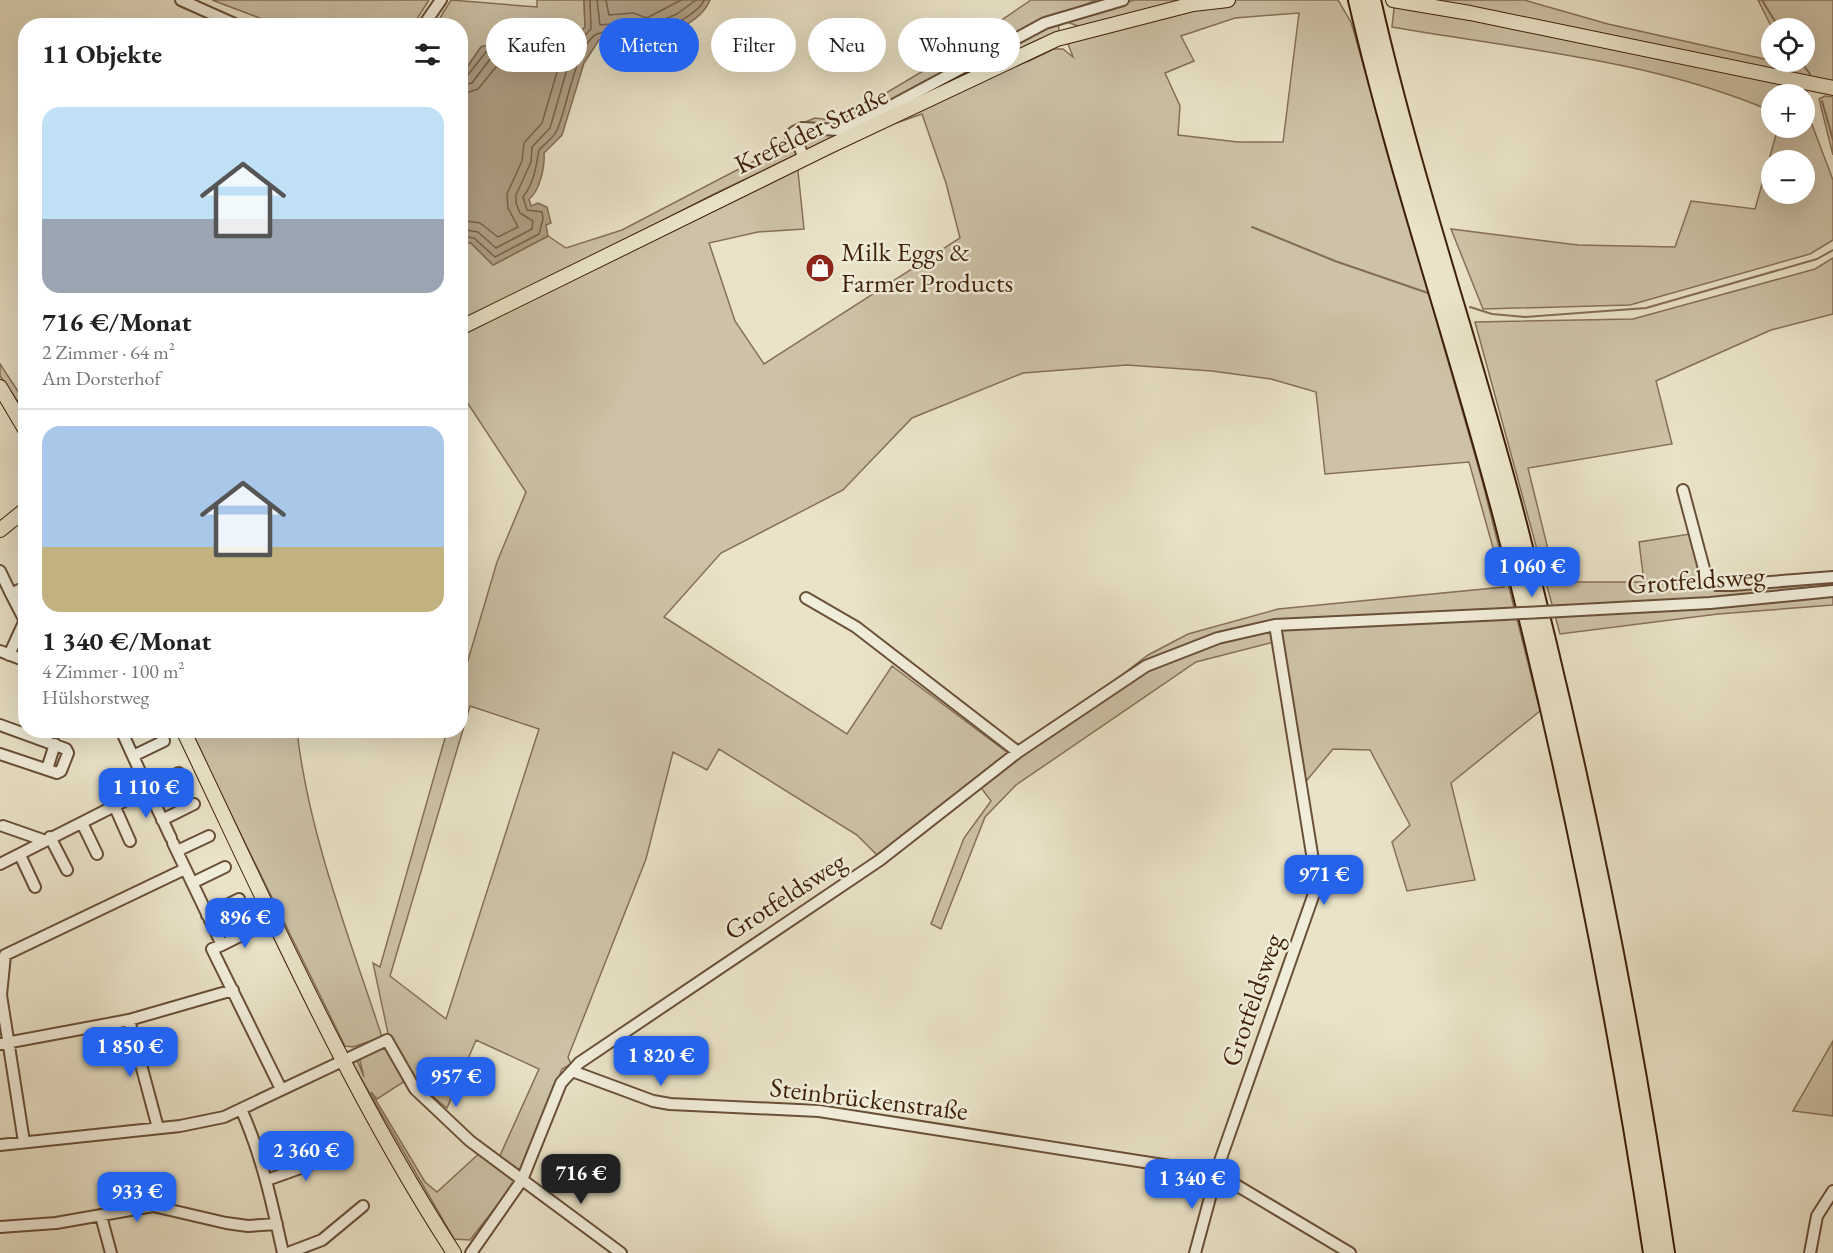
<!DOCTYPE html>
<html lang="de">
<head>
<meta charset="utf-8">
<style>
	:root { --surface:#fff; --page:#f6f6f6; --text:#222; --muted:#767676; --line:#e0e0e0; --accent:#2563eb }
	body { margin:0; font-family:"EB Garamond",serif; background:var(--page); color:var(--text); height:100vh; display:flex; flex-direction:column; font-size:22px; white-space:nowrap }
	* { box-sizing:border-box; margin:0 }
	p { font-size:20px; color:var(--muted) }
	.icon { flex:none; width:33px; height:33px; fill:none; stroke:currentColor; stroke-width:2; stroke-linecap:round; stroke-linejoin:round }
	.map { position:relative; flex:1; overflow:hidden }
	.side { position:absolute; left:18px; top:18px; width:450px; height:720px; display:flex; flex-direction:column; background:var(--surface); border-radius:24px; box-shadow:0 6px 24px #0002 }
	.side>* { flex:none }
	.hud { position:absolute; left:486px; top:18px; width:570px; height:54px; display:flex; gap:12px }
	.tools { position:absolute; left:1761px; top:18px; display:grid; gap:12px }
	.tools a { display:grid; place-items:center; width:54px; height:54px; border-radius:50%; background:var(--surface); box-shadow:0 6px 24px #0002; font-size:30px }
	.price { position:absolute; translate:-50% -51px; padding:0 14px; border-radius:12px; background:var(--accent); color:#fff; font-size:20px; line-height:39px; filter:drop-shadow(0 2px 3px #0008) }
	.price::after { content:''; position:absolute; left:50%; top:36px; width:18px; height:14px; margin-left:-9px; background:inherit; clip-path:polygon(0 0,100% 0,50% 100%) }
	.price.selected { background:#222; color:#fff }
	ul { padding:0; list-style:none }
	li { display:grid; align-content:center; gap:12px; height:318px; padding:0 24px }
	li+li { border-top:2px solid var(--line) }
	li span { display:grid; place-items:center; height:186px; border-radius:18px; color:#555 }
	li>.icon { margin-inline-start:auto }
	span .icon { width:108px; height:108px; fill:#fffc; stroke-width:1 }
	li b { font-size:26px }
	h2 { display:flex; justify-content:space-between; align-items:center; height:72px; padding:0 24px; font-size:26px }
	.pill { padding:0 21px; border-radius:27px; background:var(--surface); box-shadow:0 6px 24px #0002; font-size:21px; line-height:54px }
	.pill.selected { background:var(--accent); color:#fff }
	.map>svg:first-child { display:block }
	.green { fill:#cdc2a7; stroke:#867058; stroke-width:1.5; fill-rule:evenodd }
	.water { fill:#b0a087; stroke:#826c54; stroke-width:1.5 }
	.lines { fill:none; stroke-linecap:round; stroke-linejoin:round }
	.shore { stroke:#776048; stroke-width:1.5 }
	.stream { stroke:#826c54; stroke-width:2 }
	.minor-casing { stroke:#695038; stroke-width:14 }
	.major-casing { stroke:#3e1f08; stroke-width:16 }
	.highway-casing { stroke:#3e1f08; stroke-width:20 }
	.minor { stroke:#f1eddb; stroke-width:10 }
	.major { stroke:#eae3c8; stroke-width:14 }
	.highway { stroke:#eae3c8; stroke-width:16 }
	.minor-bridge-casing { stroke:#695038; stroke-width:14; stroke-linecap:butt }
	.minor-bridge { stroke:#f1eddb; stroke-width:10 }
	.labels { text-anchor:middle; stroke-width:5; stroke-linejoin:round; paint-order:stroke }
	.street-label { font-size:27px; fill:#3e1f08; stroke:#f1eddb }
	.poi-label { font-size:27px; fill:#3e1f08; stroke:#f1eddb; text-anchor:start }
</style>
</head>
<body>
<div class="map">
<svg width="1833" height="1253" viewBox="0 0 1833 1253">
	<rect width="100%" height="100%" fill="#eae3c8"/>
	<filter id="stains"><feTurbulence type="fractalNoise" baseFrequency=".00333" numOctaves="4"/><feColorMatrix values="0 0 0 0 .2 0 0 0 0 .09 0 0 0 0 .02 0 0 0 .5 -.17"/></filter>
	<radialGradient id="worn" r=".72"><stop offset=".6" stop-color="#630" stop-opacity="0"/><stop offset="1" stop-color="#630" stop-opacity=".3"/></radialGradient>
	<path class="green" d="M 212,0 L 429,0 L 413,25 L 278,25 Z
		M 451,0 L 537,7 L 537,0 L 584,0 L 585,28 C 555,57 546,47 510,42 C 501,41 490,45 481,47 L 461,76 L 460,26 L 435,26 Z
		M 1031,0 L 1097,0 L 1058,15 L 1059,33 L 1042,38 L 714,194 L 461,324 L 461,242 L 471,243 L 493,265 L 548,236 L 566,248 L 622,230 L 785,145 L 785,130 L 815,118 L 839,121 L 950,55 Z
		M 1134,0 L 1338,0 L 1351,22 L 1482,480 L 1540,711 L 1451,783 L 1475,880 L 1407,891 L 1392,842 L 1410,825 L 1370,750 L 1333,749 L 1302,786 L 1278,641 L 1196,662 L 1016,785 L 985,817 L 941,929 L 931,924 L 964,838 L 991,801 L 979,785 L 1148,655 L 1188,634 L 1278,609 L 1504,587 L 1469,462 L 1325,474 L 1316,392 L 1271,379 L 1212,371 L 1127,365 L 1023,373 L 912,418 L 843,490 L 721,553 L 664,617 L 847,734 L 892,666 L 1008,753 L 879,857 L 857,835 L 719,749 L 707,770 L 673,752 L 646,859 L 568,1057 L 571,1064 L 562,1069 L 523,1168 L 515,1171 L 498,1160 L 539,1069 L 476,1040 L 447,1108 L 419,1085 L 389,1038 L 373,963 L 380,967 L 447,731 L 460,730 L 461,684 L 497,562 L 526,492 L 461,393 L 461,335 L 797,162 L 804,229 L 758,232 L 709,243 L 735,321 L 764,364 L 960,238 L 946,183 L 922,114 L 828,147 L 977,78 L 1029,61 L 1054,49 L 1063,49 L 1073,57 L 1065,36 L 1086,29 L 1067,22 ZM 1299,13 L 1283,142 L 1238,142 L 1178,135 L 1180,106 L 1165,73 L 1194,61 L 1181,36 L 1235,18 ZM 470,706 L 539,729 L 446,1019 L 390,976 Z
		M 1395,0 L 1524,0 L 1608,24 L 1791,65 L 1789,62 L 1804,62 L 1804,28 L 1772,28 L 1758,0 L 1833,0 L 1833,83 L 1796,81 L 1808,93 L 1805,104 L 1804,94 L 1772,94 L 1771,111 C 1653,60 1518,49 1392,27 Z
		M 1825,96 L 1833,97 L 1833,155 L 1819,99 Z
		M 1805,106 L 1833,180 L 1833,240 L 1810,254 L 1630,305 L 1483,309 L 1451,229 L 1578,245 L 1675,247 L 1691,201 L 1755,209 L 1778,128 L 1804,128 ZM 1772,160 L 1804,160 L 1804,194 L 1772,194 Z
		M 1833,258 L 1833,314 L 1771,330 L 1656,381 L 1672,444 L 1528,468 L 1556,582 L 1644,582 L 1639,542 L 1690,534 L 1707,587 L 1722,590 L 1833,581 L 1833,605 L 1718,614 L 1560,634 L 1475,322 L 1633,319 L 1815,269 Z
		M 0,364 L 25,402 L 25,412 L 0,376 Z
		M 190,731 L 297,731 C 309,836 349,936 382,1037 L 353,1047 L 345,1046 Z
		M 1833,1041 L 1833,1116 L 1793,1111 Z
		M 385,1045 L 408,1079 L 377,1099 L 371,1092 L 425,1182 L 437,1192 L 483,1150 L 517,1180 L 470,1240 L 454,1239 L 351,1061 L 356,1057 L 364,1077 L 359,1057 Z"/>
	<path class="water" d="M 584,0 L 710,0 C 701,23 667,35 644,42 L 632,36 L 599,40 L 584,63 L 562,135 L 544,153 C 545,166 540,191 529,199 L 531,206 L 538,203 L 547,207 L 551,223 L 546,225 L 548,236 L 493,265 L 471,243 L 461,242 L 461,76 L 481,47 C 490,45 501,41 510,42 C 545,47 556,57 585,27 Z"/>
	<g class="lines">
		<path class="shore" d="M 597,0 L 600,25 L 633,22 L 646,27 L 677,14 L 696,0
			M 606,0 L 609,15 L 633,13 L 647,18 L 681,0
			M 460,79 L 467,76 L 486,52 L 508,48 L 542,56 L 573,47 L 591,29 L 590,0
			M 460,86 L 472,83 L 490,59 L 507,55 L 541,63 L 567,57 L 570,59 L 550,128 L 532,147 L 531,162 L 516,195 L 516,203 L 520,213 L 533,221 L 532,229 L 496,248 L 478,232 L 460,229
			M 460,95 L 478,89 L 496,67 C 516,63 533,75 554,70 L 557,72 L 542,123 L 524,143 L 522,161 L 507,194 L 508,208 L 518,227 L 498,237 L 480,223 L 460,220
			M 460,236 L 474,238 L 495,257 L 539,234 L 543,219 L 542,212 L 527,210 L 523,197 C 534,183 536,167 539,150 C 544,144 554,138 557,130 C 567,109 576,44 597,34 C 605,31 626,28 634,30 C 639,31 642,35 647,35 C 661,34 699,13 704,0"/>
		<path class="stream" d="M 1762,0 L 1779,28
			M 1801,62 L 1810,74
			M 1822,101 L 1833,140
			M 1252,227 L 1335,261 L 1428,293
			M 1470,307 L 1492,314 L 1525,317 L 1646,308 L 1817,259 L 1833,250"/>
		<g class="minor-casing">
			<path id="minor" d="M 181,0 L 239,26
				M 423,26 L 441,0
				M 804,159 L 794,132 L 802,128 L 840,130 L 858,124 L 1045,23 L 1123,0
				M 1683,490 L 1707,580 L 1716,585 L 1732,585 L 1833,577
				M 0,571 L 11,594 L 21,589
				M 11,594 L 24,619
				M 806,598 L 856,627 L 1018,752
				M 1562,611 L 1710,603 L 1833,591
				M 0,651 L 26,661
				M 9,655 L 26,618
				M 0,725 L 66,749 L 68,753 L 61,771 L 57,773 L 0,754
				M 133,756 L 164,741
				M 47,769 L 55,744
				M 147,787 L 179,773
				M 148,789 L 171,838
				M 114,805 L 130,841
				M 162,820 L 194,804
				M 82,823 L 97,854
				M 3,826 L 43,840
				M 50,837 L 67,870
				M 173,843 L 222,945 L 212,949 L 281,1089
				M 177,851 L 209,836
				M 20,855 L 35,887
				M 0,864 L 148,789 L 121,730
				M 192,883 L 225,867
				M 207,915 L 239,899
				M 222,945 L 256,928
				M 129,1020 L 158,1128
				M 0,1044 L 129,1020 L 233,990
				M 572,1071 L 579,1063 L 880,860 L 1018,752 L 1146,666 L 1218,638 L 1275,625 L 1504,614
				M 241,1109 C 262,1156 272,1203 283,1253
				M 24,1142 L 1,995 L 5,955 L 185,869
				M 0,1145 L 180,1126 L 224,1117 L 387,1040 L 415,1089 L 470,1141 L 621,1253
				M 267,1180 L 309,1165 L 329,1151
				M 101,1216 L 111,1253
				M 0,1227 L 56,1223 L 153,1206 L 226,1223 L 248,1226 L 277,1224
				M 288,1253 L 322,1240 L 363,1206
				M 471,1253 L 522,1180 L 561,1083 L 572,1071 L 653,1101 L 670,1104 L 819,1111 L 1208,1172 L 1226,1179 L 1350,1253
				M 1195,1253 L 1220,1161 L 1317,885 L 1275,625
				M 1810,1253 L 1817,1216 L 1833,1191"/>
		</g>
		<g class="major-casing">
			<path id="major" d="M 1393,0 L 1470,13 L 1833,88
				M 460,328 L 828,147 L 1057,39 L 1193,4 L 1228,0
				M 0,387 L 26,431
				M 0,530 L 26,509
				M 183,730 C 268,907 347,1088 454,1253"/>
		</g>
		<g class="highway-casing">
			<path id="highway" d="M 1357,0 C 1398,177 1458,348 1504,524 C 1566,764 1615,1007 1652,1253
				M 1372,0 C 1412,177 1472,348 1518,524 C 1580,764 1630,1008 1666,1253"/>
		</g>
		<use href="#minor" class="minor"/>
		<use href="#major" class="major"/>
		<use href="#highway" class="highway"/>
		<g class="minor-bridge-casing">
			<path id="minor-bridge" d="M 1504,614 L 1562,611"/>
		</g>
		<use href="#minor-bridge" class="minor-bridge"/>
	</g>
	<defs>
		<g id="shop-disc" transform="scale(1.5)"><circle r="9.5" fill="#8f2418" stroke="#f1eddb"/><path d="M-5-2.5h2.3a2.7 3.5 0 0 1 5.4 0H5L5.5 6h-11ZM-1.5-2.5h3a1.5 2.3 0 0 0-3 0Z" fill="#fff"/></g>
	</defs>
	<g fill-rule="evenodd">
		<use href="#shop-disc" x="820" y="268"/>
	</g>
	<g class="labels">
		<g class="street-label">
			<text transform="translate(811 130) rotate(-26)" y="9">Krefelder Straße</text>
			<text transform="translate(1696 580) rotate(-4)" y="9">Grotfeldsweg</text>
			<text transform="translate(785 896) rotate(-33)" y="9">Grotfeldsweg</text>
			<text transform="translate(1252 1000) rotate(-71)" y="9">Grotfeldsweg</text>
			<text transform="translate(869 1099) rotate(7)" y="9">Steinbrückenstraße</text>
		</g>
		<g class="poi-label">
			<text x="841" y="261">Milk Eggs &amp;<tspan x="841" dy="31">Farmer Products</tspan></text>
		</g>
	</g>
	<rect width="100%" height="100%" filter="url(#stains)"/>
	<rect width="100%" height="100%" fill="url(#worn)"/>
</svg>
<div class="tools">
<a><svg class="icon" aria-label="locate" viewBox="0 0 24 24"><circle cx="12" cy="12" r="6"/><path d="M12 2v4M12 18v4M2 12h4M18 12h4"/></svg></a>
<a>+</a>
<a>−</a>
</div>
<b class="price" style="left:1532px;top:598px">1 060 €</b>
<b class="price" style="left:146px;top:819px">1 110 €</b>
<b class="price" style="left:1324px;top:906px">971 €</b>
<b class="price" style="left:245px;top:949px">896 €</b>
<b class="price" style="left:130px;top:1078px">1 850 €</b>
<b class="price" style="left:661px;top:1087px">1 820 €</b>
<b class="price" style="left:456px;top:1108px">957 €</b>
<b class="price" style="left:306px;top:1182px">2 360 €</b>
<b class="price selected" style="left:581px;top:1205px">716 €</b>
<b class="price" style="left:1192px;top:1210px">1 340 €</b>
<b class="price" style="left:137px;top:1223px">933 €</b>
<div class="hud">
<a class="pill">Kaufen</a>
<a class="pill selected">Mieten</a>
<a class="pill">Filter</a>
<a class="pill">Neu</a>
<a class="pill">Wohnung</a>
</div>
<section class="side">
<h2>11 Objekte<svg class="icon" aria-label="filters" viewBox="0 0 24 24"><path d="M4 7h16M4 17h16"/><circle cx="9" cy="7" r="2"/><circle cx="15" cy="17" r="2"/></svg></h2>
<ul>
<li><span style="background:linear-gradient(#bfe0f5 60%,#9aa5b1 0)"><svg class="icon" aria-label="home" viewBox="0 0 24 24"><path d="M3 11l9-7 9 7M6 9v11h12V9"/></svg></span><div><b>716 €/Monat</b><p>2 Zimmer · 64 m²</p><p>Am Dorsterhof</p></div></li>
<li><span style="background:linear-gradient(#a9c7e8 65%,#c2b280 0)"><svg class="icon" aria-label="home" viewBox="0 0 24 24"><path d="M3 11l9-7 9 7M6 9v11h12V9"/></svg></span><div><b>1 340 €/Monat</b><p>4 Zimmer · 100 m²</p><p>Hülshorstweg</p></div></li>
</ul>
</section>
</div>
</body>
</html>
